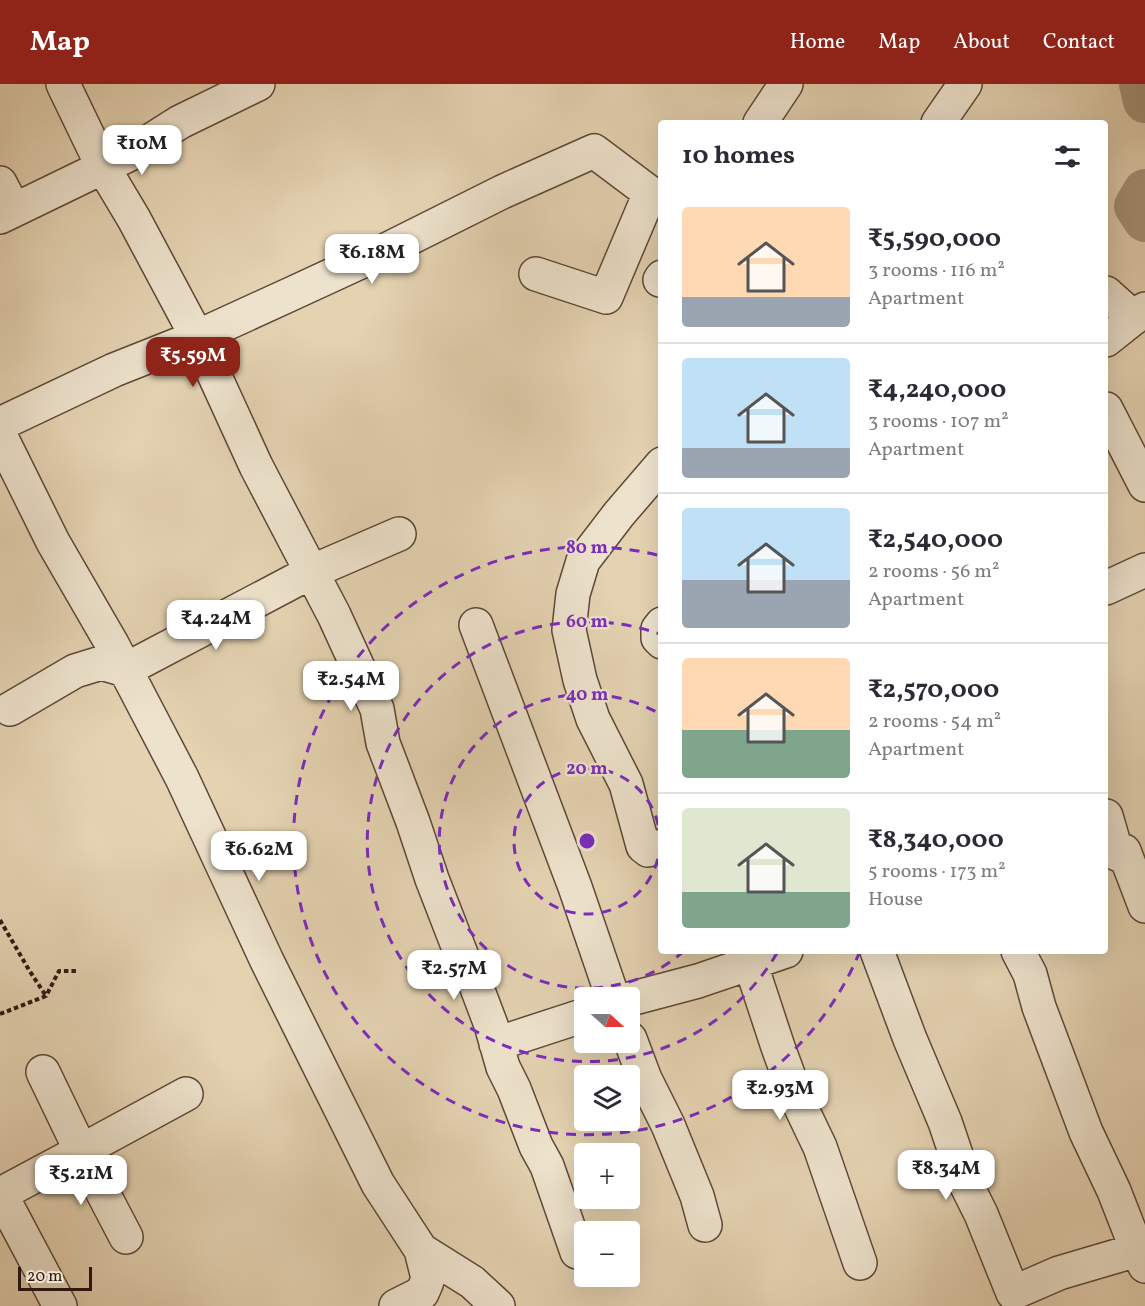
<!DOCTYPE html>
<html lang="en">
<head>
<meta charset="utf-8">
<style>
	:root { --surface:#fff; --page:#f7f7f7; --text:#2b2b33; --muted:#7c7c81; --line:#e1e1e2; --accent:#8f2418 }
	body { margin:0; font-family:Vollkorn,serif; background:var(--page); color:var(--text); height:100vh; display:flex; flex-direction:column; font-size:22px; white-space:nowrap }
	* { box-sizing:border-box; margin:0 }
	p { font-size:20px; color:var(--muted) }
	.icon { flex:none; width:33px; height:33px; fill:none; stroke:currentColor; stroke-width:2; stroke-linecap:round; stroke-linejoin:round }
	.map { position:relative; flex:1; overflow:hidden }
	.drawer { position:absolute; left:658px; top:36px; width:450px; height:834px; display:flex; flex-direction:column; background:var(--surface); border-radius:6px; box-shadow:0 6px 24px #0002 }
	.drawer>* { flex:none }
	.needle { width:39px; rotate:111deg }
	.tools { position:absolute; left:574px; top:903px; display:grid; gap:12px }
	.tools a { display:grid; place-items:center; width:66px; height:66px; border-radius:6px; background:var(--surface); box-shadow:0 6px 24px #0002; font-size:30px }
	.scale { position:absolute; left:18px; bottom:15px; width:74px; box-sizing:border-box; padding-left:6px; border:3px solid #311910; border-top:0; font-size:16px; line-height:21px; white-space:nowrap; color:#311910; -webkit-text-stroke:4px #ede2cc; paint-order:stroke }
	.price { position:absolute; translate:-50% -51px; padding:0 14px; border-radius:12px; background:#fff; color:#222; font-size:20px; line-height:39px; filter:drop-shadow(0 2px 3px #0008) }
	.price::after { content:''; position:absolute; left:50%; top:36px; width:18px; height:14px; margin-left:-9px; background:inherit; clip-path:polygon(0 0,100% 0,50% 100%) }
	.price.on { background:var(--accent); color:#fff }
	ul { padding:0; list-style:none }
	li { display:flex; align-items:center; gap:18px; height:150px; padding:0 24px }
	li+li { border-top:2px solid var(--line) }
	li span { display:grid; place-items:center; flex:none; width:168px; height:120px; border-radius:6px; color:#555 }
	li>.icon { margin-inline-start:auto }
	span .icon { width:72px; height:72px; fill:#fffc; stroke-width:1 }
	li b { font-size:26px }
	h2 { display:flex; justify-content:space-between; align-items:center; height:72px; padding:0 24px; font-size:26px }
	header { display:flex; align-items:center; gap:36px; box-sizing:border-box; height:84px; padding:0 30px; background:var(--accent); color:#fff }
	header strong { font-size:28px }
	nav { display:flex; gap:33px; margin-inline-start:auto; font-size:21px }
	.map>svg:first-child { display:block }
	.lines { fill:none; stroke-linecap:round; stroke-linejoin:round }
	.river { stroke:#a7937a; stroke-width:44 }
	.minor-casing { stroke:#5e4738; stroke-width:36 }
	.path { stroke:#311910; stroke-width:4; stroke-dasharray:4.5 3; stroke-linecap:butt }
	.minor { stroke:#ede2cc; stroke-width:33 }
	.ring { fill:none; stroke:#7b2cbf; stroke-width:3; stroke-dasharray:10 8 }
	.centre { fill:#7b2cbf; stroke:#ede2cc; stroke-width:3 }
	.ring-label { font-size:18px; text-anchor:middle; font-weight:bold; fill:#7b2cbf; stroke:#ede2cc; stroke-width:5; stroke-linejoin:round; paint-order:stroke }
</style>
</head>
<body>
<header>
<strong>Map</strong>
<nav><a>Home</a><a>Map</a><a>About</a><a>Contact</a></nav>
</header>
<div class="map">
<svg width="1145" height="1222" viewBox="0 0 1145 1222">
	<rect width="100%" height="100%" fill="#e4d2b1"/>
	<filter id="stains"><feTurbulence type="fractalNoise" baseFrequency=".00333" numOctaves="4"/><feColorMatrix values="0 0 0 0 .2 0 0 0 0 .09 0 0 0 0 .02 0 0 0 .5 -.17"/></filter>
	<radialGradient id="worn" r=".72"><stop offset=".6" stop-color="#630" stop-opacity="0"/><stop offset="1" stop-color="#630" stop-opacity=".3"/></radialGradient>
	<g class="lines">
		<path class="river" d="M 1141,0 L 1145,17
			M 1145,107 L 1136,122 L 1145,136"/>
		<g class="minor-casing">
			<path id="minor" d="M 63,0 L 103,83 L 134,135 L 197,253 L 256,382 L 334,531 L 377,625 L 383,659 L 413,738 L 432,795 L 463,875 L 474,896 L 491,941 L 503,983 L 514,1005 L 536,1062 L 547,1082 L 577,1168
				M 760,39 L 786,0
				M 938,39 L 965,0
				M 0,99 L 14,126
				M 0,133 L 128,71 L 180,38 L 258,0
				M 660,196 L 662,193
				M 1106,209 L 1134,234
				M 1106,256 L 1145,225
				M 1106,325 L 1145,401
				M 0,340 L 114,286 L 197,253 L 291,210 L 382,168 L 502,108 L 594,67 L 650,109 L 606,213 L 536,190
				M 0,351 L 53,458 L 112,560 L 182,694 L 267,877 L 378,1100 L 421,1166 L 428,1194 L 426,1200 L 422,1209 L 396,1222
				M 662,380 L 619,430 L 583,477 L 573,510 L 569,546 L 580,596 L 593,635 L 626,700 L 643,762 L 648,766 L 662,762
				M 1106,504 L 1145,486
				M 662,540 L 658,545 L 658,554 L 662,558
				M 476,541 L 575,803 L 613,914
				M 10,625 L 75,587 L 101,579 L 125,586 L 311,488 L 399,450
				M 1106,732 L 1117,770
				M 1124,767 L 1145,822
				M 877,867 L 910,955 L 945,1038 L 966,1100 L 981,1130 L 1013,1209 L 1059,1189 L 1137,1166 L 1145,1182
				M 1018,867 L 1030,890 L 1039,923 L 1086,1048 L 1114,1107 L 1137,1166 L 1145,1165
				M 750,878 L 778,963 L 797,1015 L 820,1063 L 860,1179
				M 630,915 L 698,897 L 786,867
				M 630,955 L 645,995 L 668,1041 L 697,1112 L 705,1141
				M 496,960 L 585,931
				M 43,988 L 81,1067 L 186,1010
				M 0,1109 L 60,1222
				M 1,1110 L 81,1067 L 126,1153
				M 421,1166 L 472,1198 L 498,1222"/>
		</g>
		<path class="path" d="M 0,836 L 29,886 L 46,912
			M 0,930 L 46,912 L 59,887 L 77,887"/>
		<use href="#minor" class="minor"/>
	</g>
	<g class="ring">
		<circle cx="587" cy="757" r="73"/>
		<path d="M684 867A147 147 0 1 1 660 630"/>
		<path d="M777 869A220 220 0 1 1 660 550"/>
		<path d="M860 867A294 294 0 1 1 661 472"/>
	</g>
	<circle cx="587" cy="757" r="9" class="centre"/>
	<g class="ring-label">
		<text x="587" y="469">80 m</text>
		<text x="587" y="543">60 m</text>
		<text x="587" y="616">40 m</text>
		<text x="587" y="690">20 m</text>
	</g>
	<rect width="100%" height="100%" filter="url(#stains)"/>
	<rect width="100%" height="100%" fill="url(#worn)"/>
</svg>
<div class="tools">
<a><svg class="needle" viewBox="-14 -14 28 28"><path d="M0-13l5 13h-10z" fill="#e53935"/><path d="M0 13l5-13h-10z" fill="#7c7c81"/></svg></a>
<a><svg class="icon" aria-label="layers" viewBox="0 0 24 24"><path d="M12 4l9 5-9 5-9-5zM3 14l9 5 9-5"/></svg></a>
<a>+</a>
<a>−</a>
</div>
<div class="scale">20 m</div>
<b class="price" style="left:142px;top:92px">₹10M</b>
<b class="price" style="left:372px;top:201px">₹6.18M</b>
<b class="price on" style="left:193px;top:304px">₹5.59M</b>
<b class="price" style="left:216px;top:567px">₹4.24M</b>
<b class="price" style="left:351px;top:628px">₹2.54M</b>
<b class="price" style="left:259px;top:798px">₹6.62M</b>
<b class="price" style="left:454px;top:917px">₹2.57M</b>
<b class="price" style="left:780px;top:1037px">₹2.93M</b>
<b class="price" style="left:946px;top:1117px">₹8.34M</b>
<b class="price" style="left:81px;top:1122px">₹5.21M</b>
<section class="drawer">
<h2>10 homes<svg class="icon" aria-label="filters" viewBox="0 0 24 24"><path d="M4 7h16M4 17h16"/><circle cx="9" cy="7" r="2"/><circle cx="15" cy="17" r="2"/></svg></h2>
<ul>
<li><span style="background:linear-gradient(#ffd9b3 75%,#9aa5b1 0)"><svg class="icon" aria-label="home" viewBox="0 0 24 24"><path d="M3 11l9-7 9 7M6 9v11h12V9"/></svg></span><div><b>₹5,590,000</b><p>3 rooms · 116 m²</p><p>Apartment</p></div></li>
<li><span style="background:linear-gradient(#bfe0f5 75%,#9aa5b1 0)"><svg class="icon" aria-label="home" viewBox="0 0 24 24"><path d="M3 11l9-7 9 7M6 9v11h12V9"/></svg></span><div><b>₹4,240,000</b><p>3 rooms · 107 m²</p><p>Apartment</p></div></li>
<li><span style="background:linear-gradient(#bfe0f5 60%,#9aa5b1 0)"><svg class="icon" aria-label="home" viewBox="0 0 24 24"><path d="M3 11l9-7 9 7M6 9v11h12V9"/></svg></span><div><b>₹2,540,000</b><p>2 rooms · 56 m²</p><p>Apartment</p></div></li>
<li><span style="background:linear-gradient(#ffd9b3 60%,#7fa58c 0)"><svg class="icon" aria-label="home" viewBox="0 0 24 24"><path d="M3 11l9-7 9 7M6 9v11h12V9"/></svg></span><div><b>₹2,570,000</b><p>2 rooms · 54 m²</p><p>Apartment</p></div></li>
<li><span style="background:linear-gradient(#dfe7d0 70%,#7fa58c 0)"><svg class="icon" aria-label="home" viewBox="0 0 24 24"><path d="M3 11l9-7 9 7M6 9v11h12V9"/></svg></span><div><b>₹8,340,000</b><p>5 rooms · 173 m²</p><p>House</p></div></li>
</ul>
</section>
</div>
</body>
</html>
